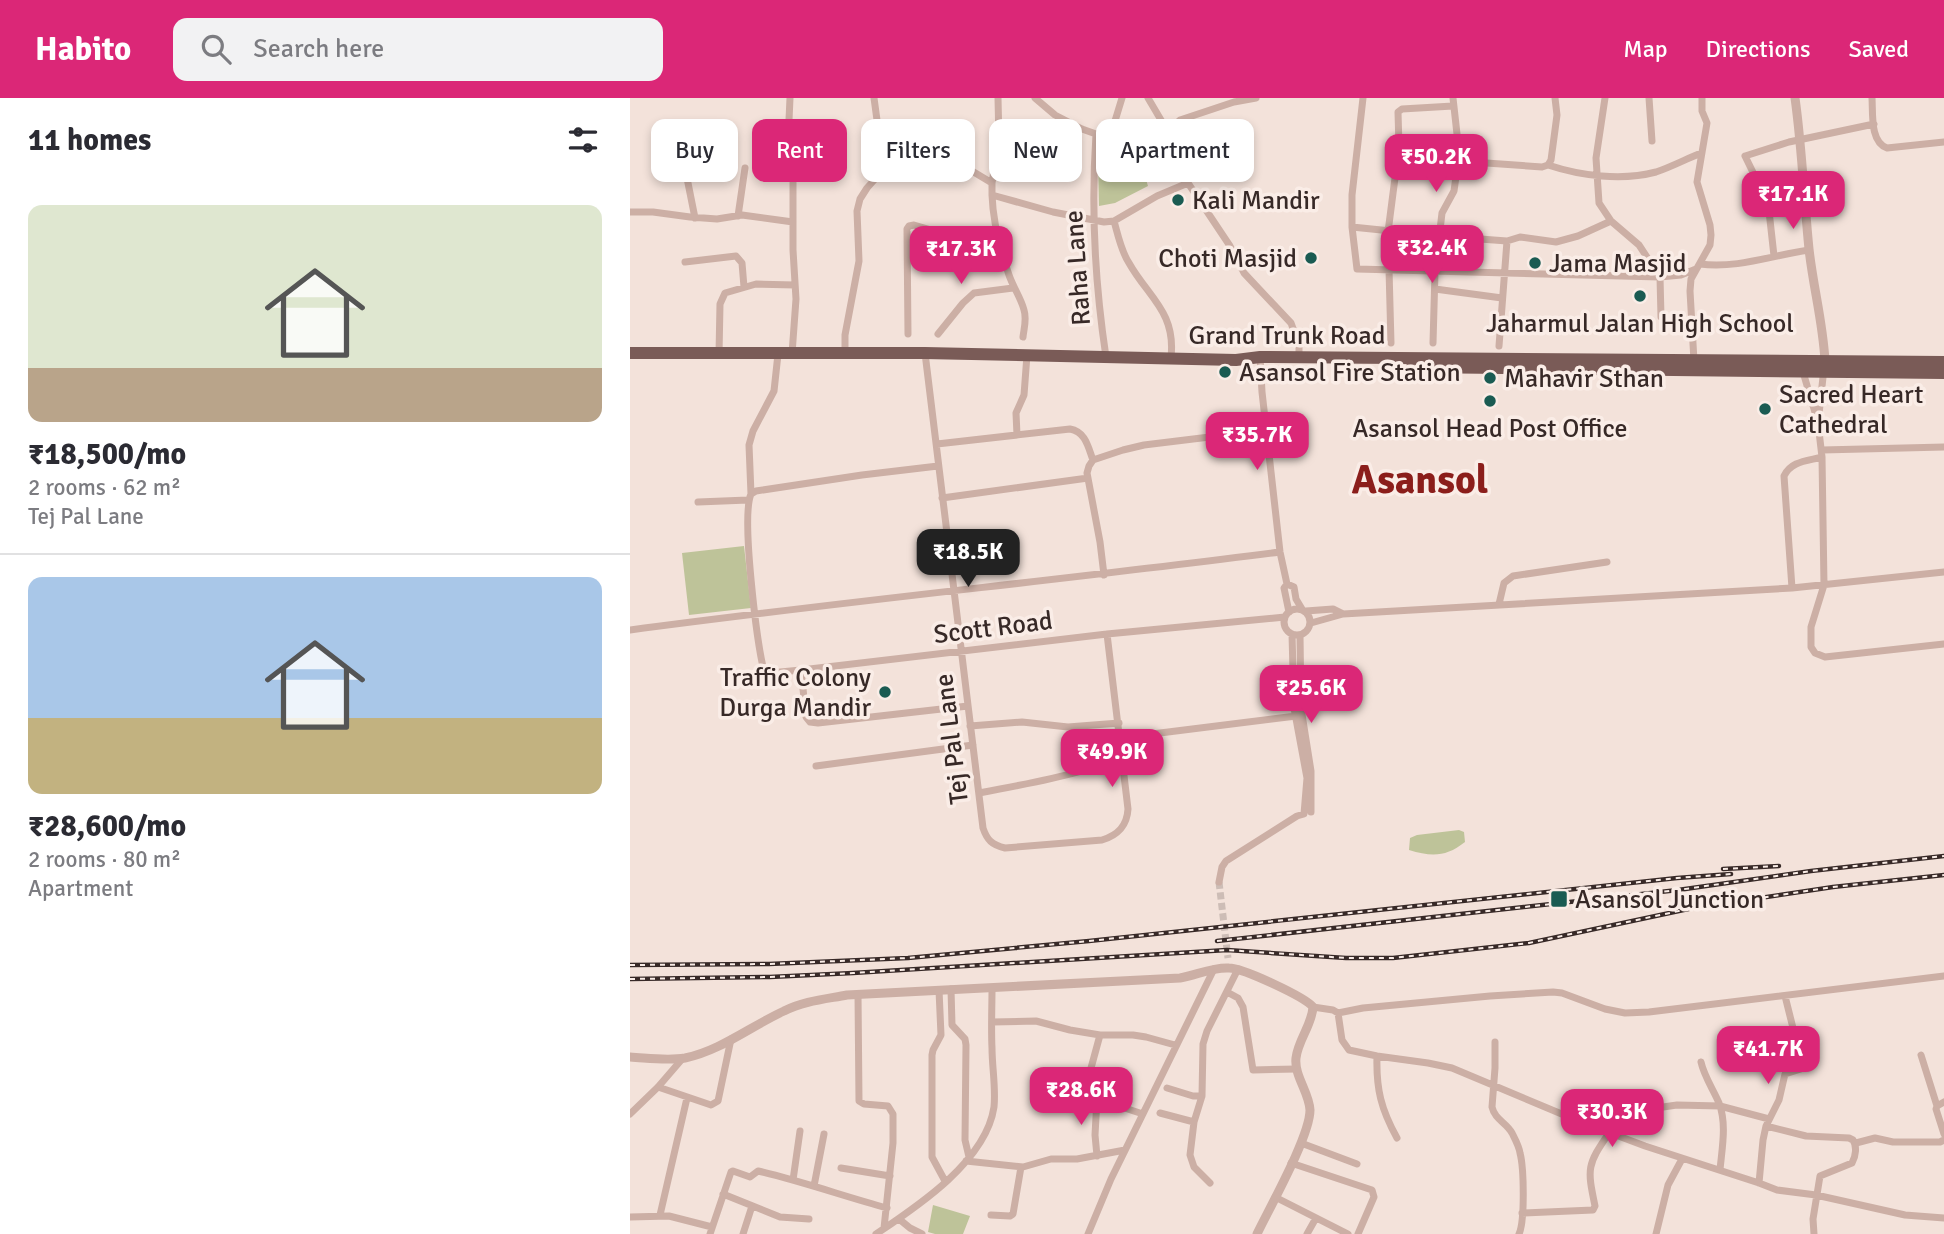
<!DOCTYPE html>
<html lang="en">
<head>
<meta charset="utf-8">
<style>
	:root { --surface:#fff; --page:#f2f2f3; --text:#2b2b33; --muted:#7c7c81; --line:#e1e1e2; --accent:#db2777 }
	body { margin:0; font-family:Signika,sans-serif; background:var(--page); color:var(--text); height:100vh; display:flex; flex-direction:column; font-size:26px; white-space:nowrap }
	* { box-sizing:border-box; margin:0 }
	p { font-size:23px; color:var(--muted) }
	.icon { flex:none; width:38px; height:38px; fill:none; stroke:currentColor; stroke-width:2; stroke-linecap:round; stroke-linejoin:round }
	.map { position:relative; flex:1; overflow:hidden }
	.side { display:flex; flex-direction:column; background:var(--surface); width:630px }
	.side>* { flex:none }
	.banner { position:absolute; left:21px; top:21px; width:665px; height:63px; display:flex; gap:14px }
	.price { position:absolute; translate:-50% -60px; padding:0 16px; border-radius:14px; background:var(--accent); color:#fff; font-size:23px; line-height:46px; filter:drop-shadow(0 2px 4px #0008) }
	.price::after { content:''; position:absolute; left:50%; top:42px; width:21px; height:16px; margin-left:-10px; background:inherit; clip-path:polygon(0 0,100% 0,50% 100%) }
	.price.selected { background:#222; color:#fff }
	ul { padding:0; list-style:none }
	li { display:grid; align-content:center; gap:14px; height:371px; padding:0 28px }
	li+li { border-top:2px solid var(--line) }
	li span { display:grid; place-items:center; height:217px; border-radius:14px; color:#555 }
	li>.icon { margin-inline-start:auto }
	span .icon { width:126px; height:126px; fill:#fffc; stroke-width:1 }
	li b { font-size:30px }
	h2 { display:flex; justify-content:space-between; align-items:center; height:84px; padding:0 28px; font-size:30px }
	.tag { padding:0 24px; border-radius:14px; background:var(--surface); box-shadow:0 4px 10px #0003; font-size:24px; line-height:63px }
	.tag.selected { background:var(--accent); color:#fff }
	header { display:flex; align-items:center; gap:42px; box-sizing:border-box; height:98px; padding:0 35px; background:var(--accent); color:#fff }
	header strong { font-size:33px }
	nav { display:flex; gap:38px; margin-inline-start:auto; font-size:24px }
	.search { width:490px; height:63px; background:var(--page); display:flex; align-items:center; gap:18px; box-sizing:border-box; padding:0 24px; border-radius:14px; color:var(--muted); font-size:26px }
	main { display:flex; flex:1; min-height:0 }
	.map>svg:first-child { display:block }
	.green { fill:#bec399 }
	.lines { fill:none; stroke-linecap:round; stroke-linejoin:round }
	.minor-tunnel { stroke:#cdbdb6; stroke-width:7; stroke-dasharray:7 3.5; stroke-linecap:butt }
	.minor { stroke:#ccafa5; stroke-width:7 }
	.tertiary { stroke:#ccafa5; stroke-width:9 }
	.primary { stroke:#7a5b57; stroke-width:12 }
	.rail-casing { stroke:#372927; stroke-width:4.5 }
	.rail { stroke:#faede7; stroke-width:2; stroke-dasharray:5; stroke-linecap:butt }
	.poi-dot { fill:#1a5b52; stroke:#faede7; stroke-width:2.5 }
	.labels { text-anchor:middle; stroke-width:7; stroke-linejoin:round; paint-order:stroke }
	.poi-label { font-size:26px; fill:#372927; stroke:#faede7; text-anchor:start }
	.street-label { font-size:26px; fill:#372927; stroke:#faede7 }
	.town-label { font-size:40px; font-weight:bold; fill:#8b1e1b; stroke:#faede7 }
</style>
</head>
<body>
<header>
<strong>Habito</strong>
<div class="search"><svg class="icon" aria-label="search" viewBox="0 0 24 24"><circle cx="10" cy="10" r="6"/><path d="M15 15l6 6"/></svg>Search here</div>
<nav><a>Map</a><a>Directions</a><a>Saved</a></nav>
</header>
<main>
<section class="side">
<h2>11 homes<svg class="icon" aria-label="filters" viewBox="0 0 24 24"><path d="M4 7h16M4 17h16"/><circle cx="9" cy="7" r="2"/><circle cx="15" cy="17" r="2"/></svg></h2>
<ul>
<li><span style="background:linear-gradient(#dfe7d0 75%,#b9a48a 0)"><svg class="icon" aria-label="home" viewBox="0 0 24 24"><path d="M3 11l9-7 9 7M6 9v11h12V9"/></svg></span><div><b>₹18,500/mo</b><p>2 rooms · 62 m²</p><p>Tej Pal Lane</p></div></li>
<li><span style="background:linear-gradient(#a9c7e8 65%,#c2b280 0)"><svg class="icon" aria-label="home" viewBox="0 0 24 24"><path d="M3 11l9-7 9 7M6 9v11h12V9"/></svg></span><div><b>₹28,600/mo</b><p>2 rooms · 80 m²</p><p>Apartment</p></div></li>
</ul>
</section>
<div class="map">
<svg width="1314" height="1136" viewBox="0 0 1314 1136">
	<rect width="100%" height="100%" fill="#f3e2da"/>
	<path class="green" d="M 510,62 L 518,88 L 485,105 L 469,108 L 468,65 L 483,63 Z
		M 114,448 L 121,510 L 59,517 L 52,455 Z
		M 829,732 L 834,734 L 835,744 C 816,759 802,759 779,752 L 780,740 L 787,737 Z
		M 303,1107 L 340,1118 L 333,1136 L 305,1136 L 298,1134 Z"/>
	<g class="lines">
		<path class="minor-tunnel" d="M 589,784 L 598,860"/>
		<path class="minor" d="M 160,0 L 159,22 L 163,69 L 163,152 L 166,201 L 162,256
			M 244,0 L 247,22 L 258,61 L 275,68 L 305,67 L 329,68 L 342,73 L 362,85 L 362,97 L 423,114 L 474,124 L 484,123 L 527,98 L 558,85
			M 405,0 L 425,17 L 452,31 L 466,36 L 498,37 L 537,34 L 550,22 L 604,4 L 626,0
			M 518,0 L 531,22 L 558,85 L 600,148 L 614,175 L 661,225 L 669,247 L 669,260
			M 733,0 L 722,97 L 722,129 L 727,171 L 1030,179 L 1051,177 L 1066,171
			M 823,0 L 829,54 C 832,61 835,63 842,64 L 912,69 L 918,67 L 921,62 L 927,17 L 925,0
			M 975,0 L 966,60 L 969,105 L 981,123 L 1009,147 L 1030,179 L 1031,219
			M 1019,0 L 1022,43
			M 1242,0 C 1243,16 1240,44 1257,50 L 1314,44
			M 466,36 C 461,110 465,186 476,259
			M 481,36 L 492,0
			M 918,67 C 951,78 992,83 1026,74 C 1041,69 1056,61 1071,55
			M 40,78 L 51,77 L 57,80 L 65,120
			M 362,85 L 369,44 L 368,0
			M 362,97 C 363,125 370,151 379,177 C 383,189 391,200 394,212 C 397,221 394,230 393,239
			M 0,114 L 23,114 L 60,119 L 87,121 L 112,117 L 163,124
			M 108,118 L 115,70
			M 484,123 C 488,137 491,153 499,165 C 518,199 546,214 541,259
			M 722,129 L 810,138 L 877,143 L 890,139 L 926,144 L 948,138 L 981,123
			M 1144,158 L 1139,113 L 1136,101 L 1115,58 L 1159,44 L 1244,26
			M 55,164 L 106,158 L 112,165 L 114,189
			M 1070,166 C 1107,171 1143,157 1179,152
			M 805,191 L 872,200
			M 278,236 L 277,131 L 279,128 L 284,127 L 332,141 L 367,137
			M 308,236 L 333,205 L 344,195 L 383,190
			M 761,245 L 758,134 L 769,49 L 768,14 L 772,11 L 823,8
			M 803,245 L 805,174 L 812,115 L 824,93 L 827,71 L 831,60
			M 869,248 L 877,143
			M 295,255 L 353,730 C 357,742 362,747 375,750 L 472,742 C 488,737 497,728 498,711 L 477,536
			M 89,256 L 90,206 L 95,195 L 126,186 L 165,187
			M 215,256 L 215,237 L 229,163 L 227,113 L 230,101 L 237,90 L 254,71 L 258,61
			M 630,259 L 632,294 L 650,454 L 657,486
			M 1064,263 L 1060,193 L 1061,181 L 1080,147 L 1081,137 L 1080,127 L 1067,84 L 1077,25 L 1072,13 L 1072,0
			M 1194,270 L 1188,325 L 1192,359 L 1194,487 L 1181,529 L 1181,549 L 1185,555 L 1195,559 L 1314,546
			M 1173,274 L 1187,321
			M 387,337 L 386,315 L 394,297 L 397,257
			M 307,346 L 440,331 C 456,334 458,349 463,362
			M 1192,352 L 1314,349
			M 308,368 L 232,377 L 126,393 L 121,396 C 111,419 127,545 134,573 L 140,575 L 171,572 L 477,536 L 655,519
			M 121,396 L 119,347 L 123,333 L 144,293 L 148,256
			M 312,400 L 458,380
			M 68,404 L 118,402
			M 474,477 L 470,444 L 457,375 L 459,368 L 463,362 L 493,352 L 514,347 L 637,332
			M 1162,490 L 1154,378 C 1161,363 1177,363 1192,359
			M 869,506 L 874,485 L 883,478 L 977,464
			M654 524a13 13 0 1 1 26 0a13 13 0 1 1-26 0Z
			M 676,513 L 703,511 L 713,516 L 681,525
			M 659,514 L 654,490 L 657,486 L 664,489 L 666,501 L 672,511
			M 713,516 L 1162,490 L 1314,474
			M 0,532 C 216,503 433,482 650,454
			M 670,537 L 671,610 L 681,673 L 681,714
			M 171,572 L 176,619 L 180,624 L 188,625 L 338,608
			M 340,628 L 392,624 L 438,629 L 489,625
			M 490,640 L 666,618
			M 186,668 L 343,647
			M 349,695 C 397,686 445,677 492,661
			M 589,784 L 592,769 L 596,763 L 667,718 L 674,716 L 677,680 L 664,610 L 662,536
			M 321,891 L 322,927 L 335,941 L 336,947 L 335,1042 L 339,1059
			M 309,892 L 311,937 L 303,952 L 302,957 L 302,1059 L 315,1083
			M 597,894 L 608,900 L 613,909 L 623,972 L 667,971
			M 228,896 L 229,1003 L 234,1006 L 258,1008 L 263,1016 L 263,1045 L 254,1130
			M 683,909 L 703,912 L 708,915 L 712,942 L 719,952 L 747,958 L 798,965 L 822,970 L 946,1022 L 1015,1048 L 1129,1085 L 1147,1092 L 1186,1097 L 1275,1117 L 1314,1120
			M 708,915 L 733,910 L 860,898 L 923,894 L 932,895 L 975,911 L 995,915 L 1019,914 L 1314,878
			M 362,924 L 406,923 L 440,932 L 470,937 L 503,937 L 516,939 L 545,947
			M 865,944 L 865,970 L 862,1009 C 865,1022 876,1024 882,1035 C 885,1041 889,1048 890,1055 C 894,1070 895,1123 889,1136
			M 1291,957 L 1307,1008
			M 747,958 C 746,991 751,1011 767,1040
			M 1071,964 C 1074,978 1083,991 1089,1005 C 1097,1026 1092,1050 1090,1072
			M 28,989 L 81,1007 L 88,1003 L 101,941
			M 537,990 L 563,998 L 572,998
			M 467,1001 L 513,1016
			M 1314,1004 L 1307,1008 L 1306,1011 L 1314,1036
			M 1026,1010 L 1047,1007 L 1090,1008 L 1139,1021
			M 530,1015 L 564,1024
			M 0,1016 L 28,989 L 53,960
			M 1136,1028 L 1176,1038 L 1219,1040 L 1223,1042 C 1227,1048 1226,1058 1222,1065 L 1190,1078 L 1183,1121 L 1184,1136
			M 671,1045 L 727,1066
			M 1226,1045 L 1245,1040 L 1263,1044 L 1310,1044 L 1314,1042
			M 467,1058 L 465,1037 L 467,1001 L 466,994 L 458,981 L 470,937
			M 336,1063 L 393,1069 L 421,1061 L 447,1061 L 495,1052
			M 661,1065 L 742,1092 L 744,1099 L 728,1136
			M 211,1070 L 260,1078
			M 163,1082 L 170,1033
			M 580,1085 L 564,1069 L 560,1057 L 564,1024 L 572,998 L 573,946 L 577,933 L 608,871
			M 1129,1085 L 1133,1042 L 1136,1028 L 1149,1002 L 1155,976 L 1174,970 L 1175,966 L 1164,934 L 1155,898
			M 184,1088 L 194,1036
			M 93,1096 L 150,1119 L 179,1121
			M 645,1099 L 718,1136
			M 892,1115 L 963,1112 L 965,1108 C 957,1070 957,1067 979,1035
			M 30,1117 L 57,1000
			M 361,1117 L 380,1118 L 383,1116 L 391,1069
			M 0,1119 L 39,1118 L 82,1129
			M 269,1121 L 280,1130 L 292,1136
			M 80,1136 L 101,1074 L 103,1073 L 120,1079 L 128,1073 C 171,1083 213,1098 257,1110
			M 113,1136 L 122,1108
			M 246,1136 C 288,1108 356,1063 364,1009 C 366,990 362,969 362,950 C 361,930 362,910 362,891
			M 458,1136 L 481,1081 L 584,871
			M 677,1136 L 686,1120
			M 1026,1136 L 1038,1087 L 1052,1061"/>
		<path class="tertiary" d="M 1165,0 C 1172,50 1174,101 1179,151 C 1183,188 1193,225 1195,263
			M 0,959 C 18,960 37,963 55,960 C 90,953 121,928 154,913 C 173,903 196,901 217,897 L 550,880 C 567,877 582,869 599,870 C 613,870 675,899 683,909 C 682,927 668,942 666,960 C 664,978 679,994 680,1012 C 680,1038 640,1109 627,1136"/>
		<path class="primary" d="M 0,255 L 295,255 L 606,262 L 630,259 L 1314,264
			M 782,269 L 1314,275"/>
		<g class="rail-casing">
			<path id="rail" d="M 1093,771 L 1149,768
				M 587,843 L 1048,792 L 1181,773 L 1314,758
				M 0,867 L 139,866 L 278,860 L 459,843 L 1047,780 L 1101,776
				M 0,881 L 140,879 L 223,875 L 597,852 L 716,860 L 763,860 L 899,845 L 1063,810 L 1203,789 L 1314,777"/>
		</g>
		<use href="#rail" class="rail"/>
	</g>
	<g class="poi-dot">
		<circle cx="548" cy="102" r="7"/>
		<circle cx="681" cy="160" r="7"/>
		<circle cx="905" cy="165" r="7"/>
		<circle cx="1010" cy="198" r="7"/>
		<circle cx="595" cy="274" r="7"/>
		<circle cx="860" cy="280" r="7"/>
		<circle cx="860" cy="303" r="7"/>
		<circle cx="1135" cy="311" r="7"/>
		<circle cx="255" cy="594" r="7"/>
		<rect x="920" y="792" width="18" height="18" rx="3.5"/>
	</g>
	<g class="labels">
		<g class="poi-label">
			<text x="562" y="111">Kali Mandir</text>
			<text x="667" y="169" text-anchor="end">Choti Masjid</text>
			<text x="919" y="174">Jama Masjid</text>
			<text x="1010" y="234" text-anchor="middle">Jaharmul Jalan High School</text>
			<text x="609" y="283">Asansol Fire Station</text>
			<text x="874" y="289">Mahavir Sthan</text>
			<text x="1149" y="305">Sacred Heart<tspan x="1149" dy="30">Cathedral</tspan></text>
			<text x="860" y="339" text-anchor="middle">Asansol Head Post Office</text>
			<text x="241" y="588" text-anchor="end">Traffic Colony<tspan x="241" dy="30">Durga Mandir</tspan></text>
			<text x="945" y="810">Asansol Junction</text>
		</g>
		<g class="street-label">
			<text transform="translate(447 170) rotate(-94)" y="9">Raha Lane</text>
			<text x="657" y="246">Grand Trunk Road</text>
			<text transform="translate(363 529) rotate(-7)" y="9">Scott Road</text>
			<text transform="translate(321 641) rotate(-97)" y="9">Tej Pal Lane</text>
		</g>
		<g class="town-label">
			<text x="790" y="395">Asansol</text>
		</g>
	</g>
</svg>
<b class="price" style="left:806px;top:96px">₹50.2K</b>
<b class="price" style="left:1163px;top:133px">₹17.1K</b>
<b class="price" style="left:802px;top:187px">₹32.4K</b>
<b class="price" style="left:331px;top:188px">₹17.3K</b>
<b class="price" style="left:627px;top:374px">₹35.7K</b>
<b class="price selected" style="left:338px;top:491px">₹18.5K</b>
<b class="price" style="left:681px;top:627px">₹25.6K</b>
<b class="price" style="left:482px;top:691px">₹49.9K</b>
<b class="price" style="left:1138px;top:988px">₹41.7K</b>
<b class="price" style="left:451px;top:1029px">₹28.6K</b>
<b class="price" style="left:982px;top:1051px">₹30.3K</b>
<div class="banner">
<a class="tag">Buy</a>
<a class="tag selected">Rent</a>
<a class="tag">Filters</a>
<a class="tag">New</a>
<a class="tag">Apartment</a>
</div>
</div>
</main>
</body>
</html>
